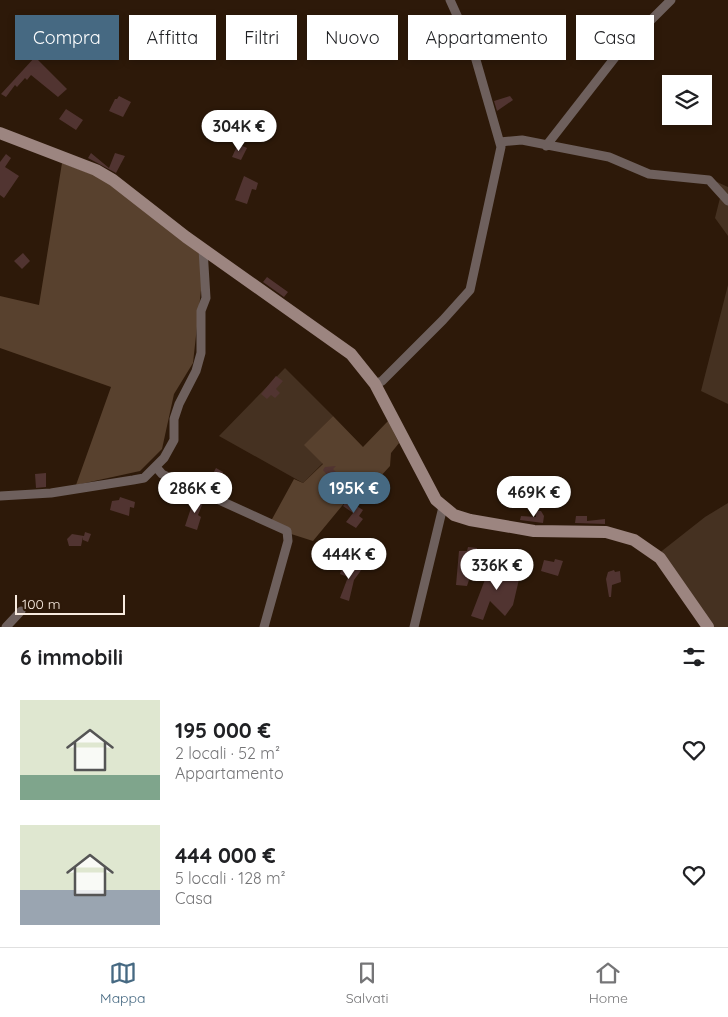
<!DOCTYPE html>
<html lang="it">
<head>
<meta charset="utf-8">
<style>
	:root { --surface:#fff; --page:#f6f6f6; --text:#202124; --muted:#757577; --line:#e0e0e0; --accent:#466982 }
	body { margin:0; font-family:Quicksand,sans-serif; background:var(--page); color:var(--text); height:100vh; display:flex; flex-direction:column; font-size:19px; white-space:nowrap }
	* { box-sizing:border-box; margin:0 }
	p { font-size:16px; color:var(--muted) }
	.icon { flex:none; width:28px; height:28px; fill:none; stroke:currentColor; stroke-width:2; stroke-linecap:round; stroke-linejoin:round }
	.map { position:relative; height:627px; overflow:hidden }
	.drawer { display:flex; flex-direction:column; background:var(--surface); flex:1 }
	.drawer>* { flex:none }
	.banner { position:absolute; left:15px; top:15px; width:699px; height:45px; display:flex; gap:10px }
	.buttons { position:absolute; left:662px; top:75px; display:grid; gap:10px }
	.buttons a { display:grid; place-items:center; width:50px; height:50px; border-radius:0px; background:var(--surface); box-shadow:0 2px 8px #0003; font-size:25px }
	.scale { position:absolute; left:15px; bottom:12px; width:110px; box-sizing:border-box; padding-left:5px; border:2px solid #f8ebe0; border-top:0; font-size:14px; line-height:18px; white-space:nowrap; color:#f8ebe0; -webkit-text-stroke:4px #2d1909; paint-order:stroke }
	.price { position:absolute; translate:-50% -42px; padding:0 11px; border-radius:18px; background:#fff; color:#222; font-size:16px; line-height:32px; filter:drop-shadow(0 1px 2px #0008) }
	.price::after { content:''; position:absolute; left:50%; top:30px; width:15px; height:11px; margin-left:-8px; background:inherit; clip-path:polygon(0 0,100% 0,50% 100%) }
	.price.current { background:var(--accent); color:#fff }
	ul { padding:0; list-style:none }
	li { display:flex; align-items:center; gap:15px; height:125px; padding:0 20px }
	li span { display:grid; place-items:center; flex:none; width:140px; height:100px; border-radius:0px; color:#555 }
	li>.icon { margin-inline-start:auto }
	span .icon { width:60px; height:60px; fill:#fffc; stroke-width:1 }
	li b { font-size:21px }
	h2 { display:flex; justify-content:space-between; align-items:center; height:60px; padding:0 20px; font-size:21px }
	.chip { padding:0 18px; border-radius:0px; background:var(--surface); box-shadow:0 2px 8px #0003; font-size:18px; line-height:45px }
	.chip.current { background:var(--accent); color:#fff }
	.dock { display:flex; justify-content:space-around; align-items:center; height:70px; border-top:1px solid var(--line); background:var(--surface); font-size:14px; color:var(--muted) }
	.dock a { display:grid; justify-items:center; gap:2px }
	.dock .current { color:var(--accent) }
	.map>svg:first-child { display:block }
	.green { fill:#453121 }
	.forest { fill:#58412e }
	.building { fill:#513431 }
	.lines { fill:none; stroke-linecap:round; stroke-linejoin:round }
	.minor { stroke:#6e605d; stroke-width:9 }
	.secondary { stroke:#9c8580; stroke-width:12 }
</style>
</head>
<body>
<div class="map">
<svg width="728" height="627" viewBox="0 0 728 627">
	<rect width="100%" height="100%" fill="#2d1909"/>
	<path class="green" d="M 715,181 L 728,187 L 728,236 L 715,218 L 721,194 Z
		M 728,285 L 728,404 L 701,391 Z
		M 285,368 L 333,416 L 305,445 L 323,463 L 303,483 L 219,436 Z
		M 728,503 L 728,627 L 708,627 L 658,554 L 705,517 Z"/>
	<path class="forest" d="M 62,163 L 102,178 L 200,253 L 202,281 L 193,363 L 174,394 L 162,449 L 140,471 L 76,485 L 111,387 L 0,348 L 0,296 L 39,305 Z
		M 333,416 L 363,447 L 388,421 L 399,443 L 391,453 L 390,466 L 379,478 L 370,472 L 313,541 L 288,533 L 271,521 L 294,479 L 303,483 L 323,464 L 304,445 Z"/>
	<path class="building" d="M 486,16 L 492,19 L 479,40 L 472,34 L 481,19 L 483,20 Z
		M 35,57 L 67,89 L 58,97 L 31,75 L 27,80 L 25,78 L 17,87 L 15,85 L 6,97 L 1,94 Z
		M 119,96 L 131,102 L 123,117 L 109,111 L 115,99 L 117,99 Z
		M 510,96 L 513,100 L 497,111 L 494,101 Z
		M 66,109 L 83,120 L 76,130 L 59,119 Z
		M 238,144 L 247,148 L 241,160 L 232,157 Z
		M 91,153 L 109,168 L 115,153 L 125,156 L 116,173 L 88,158 Z
		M 6,154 L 11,158 L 5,167 L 19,176 L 4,198 L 0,195 L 0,162 Z
		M 244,176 L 258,183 L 256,190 L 252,189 L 247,204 L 235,200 Z
		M 23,253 L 30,261 L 22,269 L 14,261 Z
		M 267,277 L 288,292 L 284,297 L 263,282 Z
		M 276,376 L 283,381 L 276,389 L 280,393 L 275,398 L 271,395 L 267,399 L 261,394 Z
		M 336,466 L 333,469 L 342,478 L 335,484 L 323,470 L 325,467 Z
		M 216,468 L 223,472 L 216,484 L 214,483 L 211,489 L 201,485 L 203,481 L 208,483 Z
		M 46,473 L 46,487 L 36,488 L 35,474 Z
		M 195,496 L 204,500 L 198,515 L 201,517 L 197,530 L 185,526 Z
		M 120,497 L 135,502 L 134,508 L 130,507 L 129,516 L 110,510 L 112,501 L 119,500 Z
		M 347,500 L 363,510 L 359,516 L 363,519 L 356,528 L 346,522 L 353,513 L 343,506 Z
		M 536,511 L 541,511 L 544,516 L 543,523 L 520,520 L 521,516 L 536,517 Z
		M 576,516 L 587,516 L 587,521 L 605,519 L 605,524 L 575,523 Z
		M 85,532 L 91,534 L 88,542 L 83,540 L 83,537 L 81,546 L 69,546 L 67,539 L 72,534 L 84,536 Z
		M 468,547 L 477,548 L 475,568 L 473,568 L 467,586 L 456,585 L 459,551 L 467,551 Z
		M 501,554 L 506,556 L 501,569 L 520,575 L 513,605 L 505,616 L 490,601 L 483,620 L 471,616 L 486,577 L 491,579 Z
		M 555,559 L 563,561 L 558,576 L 541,571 L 544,560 L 554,562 Z
		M 344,563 L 362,569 L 354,580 L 349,601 L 340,598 L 348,577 L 340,574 Z
		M 614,570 L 615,572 L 620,571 L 621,582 L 612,585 L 611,597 L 609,597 L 606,579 L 608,572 Z"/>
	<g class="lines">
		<path class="minor" d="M 500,142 L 522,140 L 609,157 L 649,174 L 709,180 L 728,201
			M 546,146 L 620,51 L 671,0
			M 375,384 L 382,381 L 443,320 L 470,290 L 501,147 L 474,53 L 450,0
			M 156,467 L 162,474 L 287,531 L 288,541 L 264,627
			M 0,496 L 51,493 L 133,480 L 144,478 L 164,458 L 174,440 L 174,419 L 179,404 L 196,371 L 201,353 L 201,311 L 206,298 L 203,249
			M 6,627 L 21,611
			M 414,627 L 443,507"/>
		<path class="secondary" d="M 0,133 L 96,170 L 113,180 L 186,237 L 351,354 L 375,384 L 436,500 L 454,515 L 470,520 L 534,531 L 606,532 L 634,540 L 660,558 L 708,627"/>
	</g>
</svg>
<div class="buttons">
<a><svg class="icon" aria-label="layers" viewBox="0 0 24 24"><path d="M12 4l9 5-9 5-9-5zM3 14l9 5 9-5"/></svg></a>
</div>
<div class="scale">100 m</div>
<b class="price" style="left:239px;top:152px">304K €</b>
<b class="price" style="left:195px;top:514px">286K €</b>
<b class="price current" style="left:354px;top:514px">195K €</b>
<b class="price" style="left:534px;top:518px">469K €</b>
<b class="price" style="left:349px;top:580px">444K €</b>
<b class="price" style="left:497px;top:591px">336K €</b>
<div class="banner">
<a class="chip current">Compra</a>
<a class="chip">Affitta</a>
<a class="chip">Filtri</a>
<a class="chip">Nuovo</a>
<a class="chip">Appartamento</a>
<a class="chip">Casa</a>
</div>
</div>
<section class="drawer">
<h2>6 immobili<svg class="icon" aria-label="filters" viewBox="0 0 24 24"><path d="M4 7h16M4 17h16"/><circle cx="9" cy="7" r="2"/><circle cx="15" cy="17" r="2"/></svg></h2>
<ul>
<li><span style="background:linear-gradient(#dfe7d0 75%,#7fa58c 0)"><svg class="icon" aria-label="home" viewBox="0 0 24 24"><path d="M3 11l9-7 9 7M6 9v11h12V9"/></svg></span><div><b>195 000 €</b><p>2 locali · 52 m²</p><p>Appartamento</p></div><svg class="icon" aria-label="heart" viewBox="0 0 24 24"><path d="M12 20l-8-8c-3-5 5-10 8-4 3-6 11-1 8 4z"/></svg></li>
<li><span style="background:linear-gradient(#dfe7d0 65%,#9aa5b1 0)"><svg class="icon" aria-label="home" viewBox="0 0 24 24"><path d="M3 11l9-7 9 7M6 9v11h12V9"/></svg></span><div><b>444 000 €</b><p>5 locali · 128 m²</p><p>Casa</p></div><svg class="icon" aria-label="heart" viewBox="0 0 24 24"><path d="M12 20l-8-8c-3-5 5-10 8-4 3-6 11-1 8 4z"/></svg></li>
</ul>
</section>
<nav class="dock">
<a class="current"><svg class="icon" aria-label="map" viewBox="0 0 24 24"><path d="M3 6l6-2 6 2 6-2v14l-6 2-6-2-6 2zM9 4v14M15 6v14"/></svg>Mappa</a>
<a><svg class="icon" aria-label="saved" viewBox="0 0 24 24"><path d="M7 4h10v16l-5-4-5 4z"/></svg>Salvati</a>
<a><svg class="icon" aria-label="home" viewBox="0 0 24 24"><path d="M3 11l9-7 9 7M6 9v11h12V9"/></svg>Home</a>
</nav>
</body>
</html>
